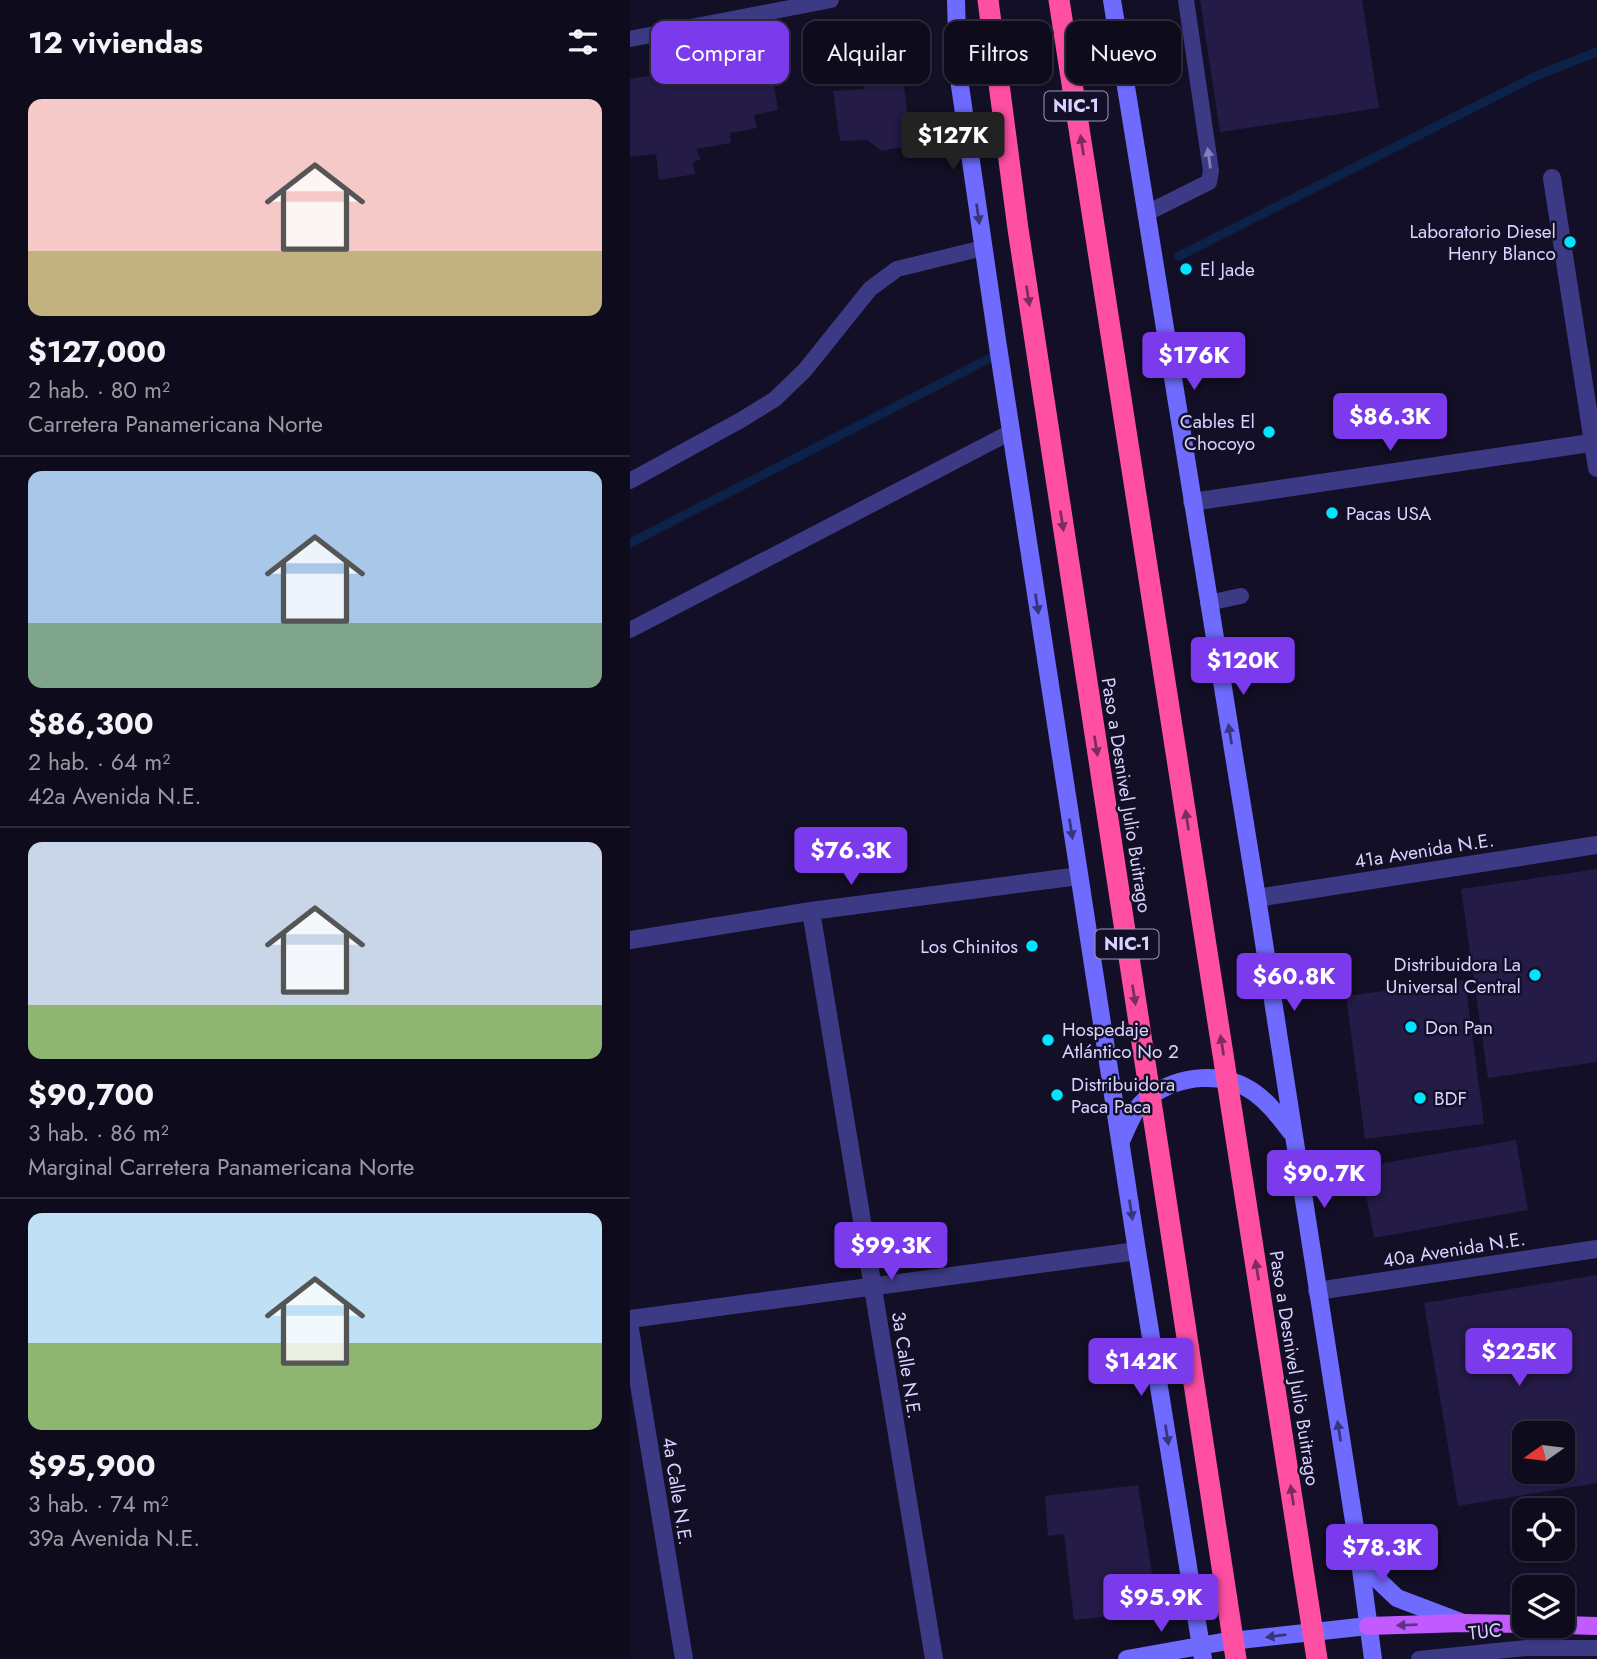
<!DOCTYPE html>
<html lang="es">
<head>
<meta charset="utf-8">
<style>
	:root { --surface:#0e0b1c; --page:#171425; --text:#f1f3f6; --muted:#9b9ba3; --line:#2e2b3b; --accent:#7c3aed }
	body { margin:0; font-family:Jost,sans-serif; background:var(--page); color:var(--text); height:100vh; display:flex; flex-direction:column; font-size:26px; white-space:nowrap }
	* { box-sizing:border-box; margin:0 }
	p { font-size:23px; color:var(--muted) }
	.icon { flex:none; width:38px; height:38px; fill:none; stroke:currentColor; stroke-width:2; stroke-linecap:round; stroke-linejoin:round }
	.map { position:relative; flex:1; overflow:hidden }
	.details { display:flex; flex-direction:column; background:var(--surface); width:630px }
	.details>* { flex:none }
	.hud { position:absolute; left:21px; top:21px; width:665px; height:63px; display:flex; gap:14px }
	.needle { width:46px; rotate:256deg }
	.controls { position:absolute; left:882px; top:1421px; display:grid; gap:14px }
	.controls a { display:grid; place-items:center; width:63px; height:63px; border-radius:14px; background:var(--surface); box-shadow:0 2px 5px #0004,0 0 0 2px var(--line); font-size:35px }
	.price { position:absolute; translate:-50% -60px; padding:0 16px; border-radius:7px; background:var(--accent); color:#fff; font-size:23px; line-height:46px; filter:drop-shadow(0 2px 4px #0008) }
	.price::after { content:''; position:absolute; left:50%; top:42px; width:21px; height:16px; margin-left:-10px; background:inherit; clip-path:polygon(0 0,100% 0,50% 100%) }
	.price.on { background:#222; color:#fff }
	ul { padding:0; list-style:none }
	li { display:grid; align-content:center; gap:14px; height:371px; padding:0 28px }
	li+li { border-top:2px solid var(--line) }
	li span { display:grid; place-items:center; height:217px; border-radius:14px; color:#555 }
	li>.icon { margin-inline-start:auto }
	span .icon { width:126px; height:126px; fill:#fffc; stroke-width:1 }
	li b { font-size:30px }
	h2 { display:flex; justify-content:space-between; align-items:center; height:84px; padding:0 28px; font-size:30px }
	.pill { padding:0 24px; border-radius:14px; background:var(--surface); box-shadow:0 2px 5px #0004,0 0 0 2px var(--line); font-size:24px; line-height:63px }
	.pill.on { background:var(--accent); color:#fff }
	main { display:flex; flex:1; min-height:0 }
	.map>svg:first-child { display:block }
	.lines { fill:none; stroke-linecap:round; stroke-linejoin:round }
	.stream { stroke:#0c2248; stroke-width:9 }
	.building { fill:#241b47; fill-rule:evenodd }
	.lane { stroke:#3d3a85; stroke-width:16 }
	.street { stroke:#3d3a85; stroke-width:18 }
	.secondary { stroke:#6f6bff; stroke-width:18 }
	.primary { stroke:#c25bff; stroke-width:18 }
	.highway { stroke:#ff4fa3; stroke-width:21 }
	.oneway { fill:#7d2c5e }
	.oneway2 { fill:#837fbc }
	.oneway3 { fill:#38347d }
	.oneway4 { fill:#623188 }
	.poi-dot { fill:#00e5ff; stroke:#130f26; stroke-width:2.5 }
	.labels { text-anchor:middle; stroke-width:5; stroke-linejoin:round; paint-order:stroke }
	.shield { fill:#130f26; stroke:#9e99be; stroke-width:2 }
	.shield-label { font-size:18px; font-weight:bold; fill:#d9d4ff }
	.poi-label { font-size:19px; fill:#d9d4ff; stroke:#130f26; text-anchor:start }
	.street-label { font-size:19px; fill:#d9d4ff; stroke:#130f26 }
</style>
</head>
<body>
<main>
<section class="details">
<h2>12 viviendas<svg class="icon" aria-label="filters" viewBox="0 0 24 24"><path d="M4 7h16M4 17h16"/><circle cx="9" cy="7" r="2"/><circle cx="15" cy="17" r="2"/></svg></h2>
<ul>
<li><span style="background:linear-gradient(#f6c9c9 70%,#c2b280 0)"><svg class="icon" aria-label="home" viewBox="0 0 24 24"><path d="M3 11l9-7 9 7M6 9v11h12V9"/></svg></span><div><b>$127,000</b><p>2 hab. · 80 m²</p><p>Carretera Panamericana Norte</p></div></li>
<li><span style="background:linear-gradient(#a9c7e8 70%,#7fa58c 0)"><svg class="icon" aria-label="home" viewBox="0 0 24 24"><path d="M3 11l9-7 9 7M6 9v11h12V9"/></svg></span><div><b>$86,300</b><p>2 hab. · 64 m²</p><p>42a Avenida N.E.</p></div></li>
<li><span style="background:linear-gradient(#c9d6e8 75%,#8fb573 0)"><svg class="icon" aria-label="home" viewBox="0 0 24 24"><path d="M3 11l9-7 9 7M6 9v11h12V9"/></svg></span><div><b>$90,700</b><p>3 hab. · 86 m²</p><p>Marginal Carretera Panamericana Norte</p></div></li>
<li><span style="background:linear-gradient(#bfe0f5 60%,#8fb573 0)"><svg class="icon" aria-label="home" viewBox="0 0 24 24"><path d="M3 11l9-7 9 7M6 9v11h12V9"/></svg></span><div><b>$95,900</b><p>3 hab. · 74 m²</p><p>39a Avenida N.E.</p></div></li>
</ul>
</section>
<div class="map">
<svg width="967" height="1659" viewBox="0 0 967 1659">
	<rect width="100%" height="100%" fill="#130f26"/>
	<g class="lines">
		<path class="stream" d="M 549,256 L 906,76 L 967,52
			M 0,543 L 370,353"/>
	</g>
	<path class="building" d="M 570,0 L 732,0 L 749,108 L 590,132 Z
		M 268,35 L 281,145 L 252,151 L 237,140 L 210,141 L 203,91 L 234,89 L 228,49 L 250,45 L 249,39 Z
		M 115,49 L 117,63 L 140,57 L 148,110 L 124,115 L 127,128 L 100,133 L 101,143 L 66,149 L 71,159 L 63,162 L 65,174 L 29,180 L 26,154 L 0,157 L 0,79 L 31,74 L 31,62 Z
		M 967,869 L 967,1062 L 858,1078 L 831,889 Z
		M 835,980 L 854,1124 L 735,1139 L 716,996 Z
		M 886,1140 L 898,1210 L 744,1238 L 731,1167 Z
		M 967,1275 L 967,1483 L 828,1506 L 794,1303 ZM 894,1433 L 933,1433 L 933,1472 L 894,1472 Z
		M 508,1485 L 528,1611 L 444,1620 L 434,1534 L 418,1536 L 415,1496 Z"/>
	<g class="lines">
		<path class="lane" d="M 0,39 L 201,0
			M 517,213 L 579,182 L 581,171 L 556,0
			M 0,481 L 111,420 L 145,399 L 175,370 L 240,289 L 267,269 L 353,248
			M 578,603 L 611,596
			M 0,630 L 381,432
			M 789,1659 L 896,1648 L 967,1648"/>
		<path class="street" d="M 922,178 L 967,468
			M 562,502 L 967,442
			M 627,898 L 967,845
			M 181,911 L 304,1659
			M 0,940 L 181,911 L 449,876
			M 687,1291 L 967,1249
			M 0,1319 L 507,1251
			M 0,1329 L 54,1659"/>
		<path class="secondary" d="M 326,0 L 328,72 L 367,340 L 507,1251 L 573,1659
			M 482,0 L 627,898 L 728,1547 L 743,1659
			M 491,1141 C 498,1126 504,1107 519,1097 C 549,1075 593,1070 625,1093 C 640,1104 650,1118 661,1132
			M 733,1555 L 746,1578 L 767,1598 L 833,1623
			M 497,1659 L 592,1642 L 738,1626"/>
		<path class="primary" d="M 933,1625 L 967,1626
			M 738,1626 L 833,1623 L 894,1624"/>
		<path class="highway" d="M 358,0 L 388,229 L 606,1659
			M 429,0 L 687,1659"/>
	</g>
	<defs><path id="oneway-solid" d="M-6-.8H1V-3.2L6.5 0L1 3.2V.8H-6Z" transform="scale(1.75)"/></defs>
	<g class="oneway">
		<use href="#oneway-solid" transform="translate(452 145) rotate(-99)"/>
		<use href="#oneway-solid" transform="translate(398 296) rotate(81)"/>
		<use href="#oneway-solid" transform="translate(432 521) rotate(81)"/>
		<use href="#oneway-solid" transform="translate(466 746) rotate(81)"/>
		<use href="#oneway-solid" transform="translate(557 820) rotate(-99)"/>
		<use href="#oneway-solid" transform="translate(504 995) rotate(81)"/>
		<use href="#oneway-solid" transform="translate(592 1045) rotate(-99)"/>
		<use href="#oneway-solid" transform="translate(627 1270) rotate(-99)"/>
		<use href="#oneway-solid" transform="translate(662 1495) rotate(-99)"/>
	</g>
	<use class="oneway2" href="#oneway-solid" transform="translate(579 158) rotate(-98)"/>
	<g class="oneway3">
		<use href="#oneway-solid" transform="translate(348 214) rotate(82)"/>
		<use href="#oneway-solid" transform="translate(407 604) rotate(81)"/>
		<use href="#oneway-solid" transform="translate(600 734) rotate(-99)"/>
		<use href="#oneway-solid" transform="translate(441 829) rotate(81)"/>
		<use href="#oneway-solid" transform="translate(501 1210) rotate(81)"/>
		<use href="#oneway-solid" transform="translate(709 1431) rotate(-99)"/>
		<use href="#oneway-solid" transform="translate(537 1435) rotate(81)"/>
		<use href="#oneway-solid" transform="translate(646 1636) rotate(173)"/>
	</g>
	<use class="oneway4" href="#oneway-solid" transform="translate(777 1625) rotate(178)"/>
	<g class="poi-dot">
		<circle cx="940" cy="242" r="7"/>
		<circle cx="556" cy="269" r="7"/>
		<circle cx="639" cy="432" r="7"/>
		<circle cx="702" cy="513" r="7"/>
		<circle cx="402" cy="946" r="7"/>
		<circle cx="905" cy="975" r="7"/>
		<circle cx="781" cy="1027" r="7"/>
		<circle cx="418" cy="1040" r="7"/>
		<circle cx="427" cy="1095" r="7"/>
		<circle cx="790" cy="1098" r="7"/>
	</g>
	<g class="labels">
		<g class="shield">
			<rect x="414.5" y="91.5" width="63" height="29" rx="5"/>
			<rect x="465.5" y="929.5" width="63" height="29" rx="5"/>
		</g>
		<g class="shield-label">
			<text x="446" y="112">NIC-1</text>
			<text x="497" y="950">NIC-1</text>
		</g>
		<g class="poi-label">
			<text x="926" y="238" text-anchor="end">Laboratorio Diesel<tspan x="926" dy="22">Henry Blanco</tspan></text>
			<text x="570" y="276">El Jade</text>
			<text x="625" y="428" text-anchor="end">Cables El<tspan x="625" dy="22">Chocoyo</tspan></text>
			<text x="716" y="520">Pacas USA</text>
			<text x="388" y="953" text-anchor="end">Los Chinitos</text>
			<text x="891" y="971" text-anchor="end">Distribuidora La<tspan x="891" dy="22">Universal Central</tspan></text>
			<text x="795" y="1034">Don Pan</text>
			<text x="432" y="1036">Hospedaje<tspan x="432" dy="22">Atlántico No 2</tspan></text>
			<text x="441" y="1091">Distribuidora<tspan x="441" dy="22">Paca Paca</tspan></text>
			<text x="804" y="1105">BDF</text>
		</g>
		<g class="street-label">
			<text transform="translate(497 795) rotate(81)" y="7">Paso a Desnivel Julio Buitrago</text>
			<text transform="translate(794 850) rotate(-9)" y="7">41a Avenida N.E.</text>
			<text transform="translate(824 1249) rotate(-9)" y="7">40a Avenida N.E.</text>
			<text transform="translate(277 1365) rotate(81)" y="7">3a Calle N.E.</text>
			<text transform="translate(665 1368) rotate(81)" y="7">Paso a Desnivel Julio Buitrago</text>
			<text transform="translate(48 1491) rotate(81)" y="7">4a Calle N.E.</text>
			<text transform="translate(855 1631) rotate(-6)" y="7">TUC</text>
		</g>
	</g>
</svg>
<div class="controls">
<a><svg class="needle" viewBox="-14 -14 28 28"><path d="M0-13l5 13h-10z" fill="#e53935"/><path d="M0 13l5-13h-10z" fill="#9b9ba3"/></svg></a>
<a><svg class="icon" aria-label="locate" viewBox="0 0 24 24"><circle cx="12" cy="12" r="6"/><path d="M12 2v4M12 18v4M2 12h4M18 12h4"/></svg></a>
<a><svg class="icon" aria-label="layers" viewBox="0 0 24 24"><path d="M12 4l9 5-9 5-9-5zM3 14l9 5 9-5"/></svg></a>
</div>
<b class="price on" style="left:323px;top:172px">$127K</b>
<b class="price" style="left:564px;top:392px">$176K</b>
<b class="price" style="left:760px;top:453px">$86.3K</b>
<b class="price" style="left:613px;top:697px">$120K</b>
<b class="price" style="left:221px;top:887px">$76.3K</b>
<b class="price" style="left:664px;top:1013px">$60.8K</b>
<b class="price" style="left:694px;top:1210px">$90.7K</b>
<b class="price" style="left:261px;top:1282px">$99.3K</b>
<b class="price" style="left:889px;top:1388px">$225K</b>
<b class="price" style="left:511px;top:1398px">$142K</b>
<b class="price" style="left:752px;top:1584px">$78.3K</b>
<b class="price" style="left:531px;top:1634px">$95.9K</b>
<div class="hud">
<a class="pill on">Comprar</a>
<a class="pill">Alquilar</a>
<a class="pill">Filtros</a>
<a class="pill">Nuevo</a>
</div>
</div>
</main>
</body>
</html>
